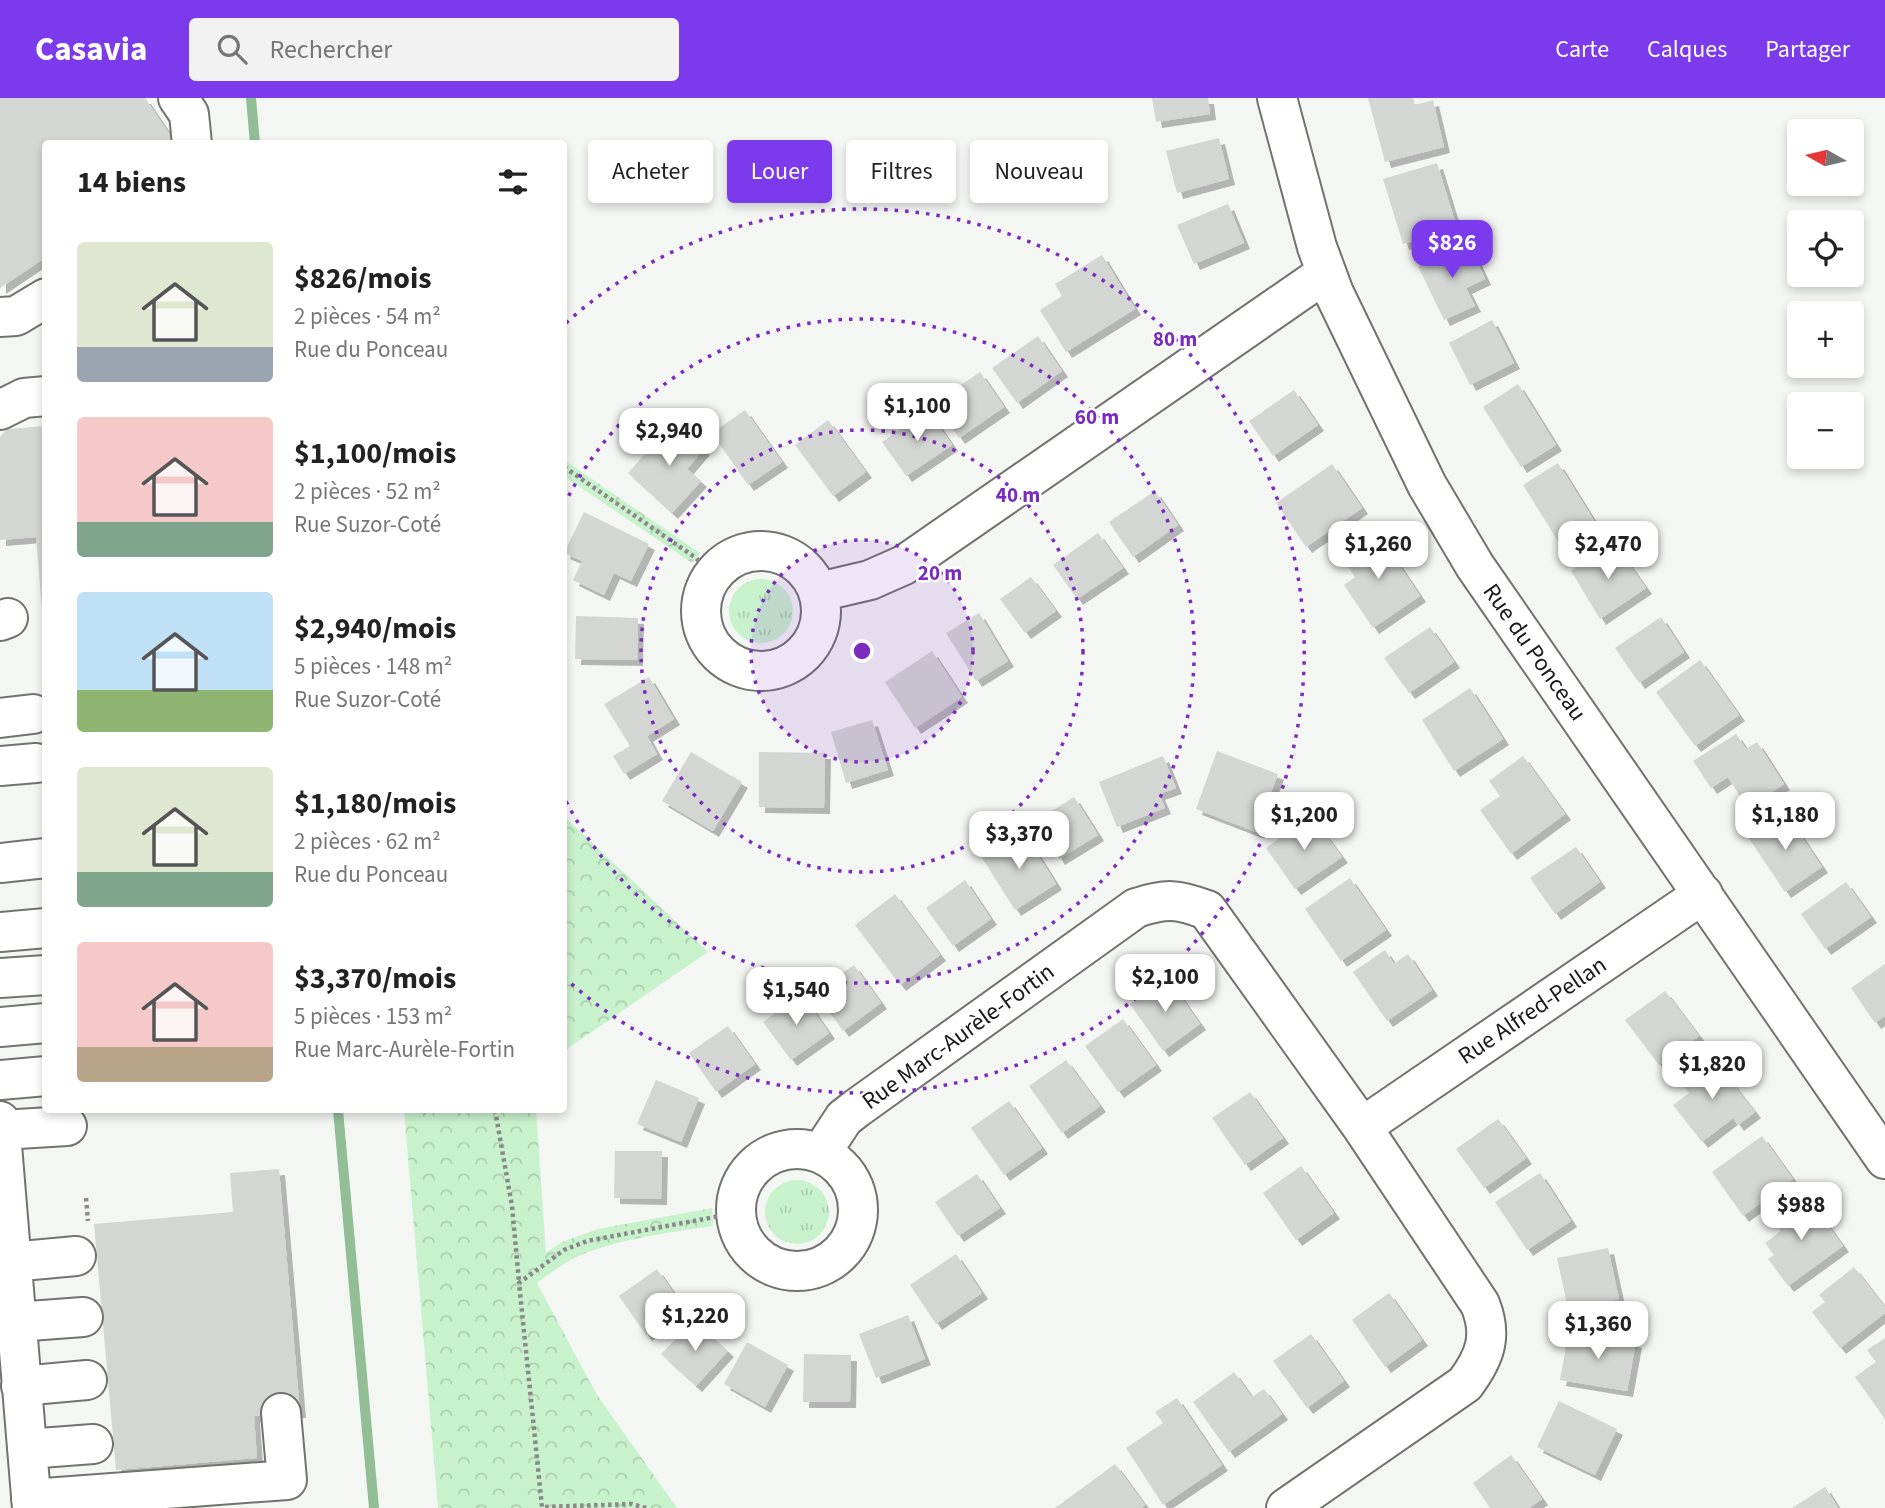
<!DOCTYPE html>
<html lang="fr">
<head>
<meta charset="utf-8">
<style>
	:root { --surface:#fff; --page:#f2f2f2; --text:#222; --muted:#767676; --accent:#7c3aed }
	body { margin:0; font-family:"Source Sans 3",sans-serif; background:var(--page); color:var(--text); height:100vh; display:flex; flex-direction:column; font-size:26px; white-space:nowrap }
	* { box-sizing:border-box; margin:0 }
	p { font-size:23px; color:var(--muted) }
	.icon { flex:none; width:38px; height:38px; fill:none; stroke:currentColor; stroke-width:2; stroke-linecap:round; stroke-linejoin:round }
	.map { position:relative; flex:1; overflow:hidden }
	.drawer { position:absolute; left:42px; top:42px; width:525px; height:973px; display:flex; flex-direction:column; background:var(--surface); border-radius:7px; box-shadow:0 4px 10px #0003 }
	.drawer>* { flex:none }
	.hud { position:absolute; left:588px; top:42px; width:665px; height:63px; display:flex; gap:14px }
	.needle { width:46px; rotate:278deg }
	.fabs { position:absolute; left:1787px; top:21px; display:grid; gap:14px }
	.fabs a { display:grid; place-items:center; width:77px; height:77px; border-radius:7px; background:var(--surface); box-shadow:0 4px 10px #0003; font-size:35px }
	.price { position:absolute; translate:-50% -60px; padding:0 16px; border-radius:14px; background:#fff; color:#222; font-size:23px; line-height:46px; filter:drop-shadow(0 2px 4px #0008) }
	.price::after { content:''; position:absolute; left:50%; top:42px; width:21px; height:16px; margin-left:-10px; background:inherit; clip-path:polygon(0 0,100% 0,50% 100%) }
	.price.active { background:var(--accent); color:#fff }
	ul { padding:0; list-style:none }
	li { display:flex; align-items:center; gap:21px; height:175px; padding:0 35px }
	li span { display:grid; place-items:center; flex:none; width:196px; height:140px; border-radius:7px; color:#555 }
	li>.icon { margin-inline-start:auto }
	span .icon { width:84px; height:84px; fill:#fffc; stroke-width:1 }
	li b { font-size:30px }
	h2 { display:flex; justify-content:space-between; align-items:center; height:84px; padding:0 35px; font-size:30px }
	.pill { padding:0 24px; border-radius:7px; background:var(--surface); box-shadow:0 4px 10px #0003; font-size:24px; line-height:63px }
	.pill.active { background:var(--accent); color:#fff }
	header { display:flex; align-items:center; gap:42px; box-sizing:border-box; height:98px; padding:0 35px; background:var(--accent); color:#fff }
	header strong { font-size:33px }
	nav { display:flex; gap:38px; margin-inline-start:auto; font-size:24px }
	.search { width:490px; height:63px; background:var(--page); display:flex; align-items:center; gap:18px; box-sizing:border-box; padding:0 24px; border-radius:7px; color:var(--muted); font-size:26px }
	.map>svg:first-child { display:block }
	.grass { fill:url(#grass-tufts) }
	.park { fill:url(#park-crowns) }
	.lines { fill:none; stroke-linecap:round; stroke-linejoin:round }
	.stream { stroke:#91be95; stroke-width:10 }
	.building { fill:#d3d6d3; filter:url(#shadow) }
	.minor-casing { stroke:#707370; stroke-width:42 }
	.path { stroke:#888988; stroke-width:4.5; stroke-dasharray:3.5 3.5; stroke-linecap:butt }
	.minor { stroke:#fff; stroke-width:38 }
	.ring { fill:none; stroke:#7b2cbf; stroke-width:3.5; stroke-dasharray:3.5 7 }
	.labels { text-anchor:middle; stroke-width:5; stroke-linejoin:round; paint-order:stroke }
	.street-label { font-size:24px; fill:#181918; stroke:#fff }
	.centre { fill:#7b2cbf; stroke:#fff; stroke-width:3.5 }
	.ring-label { font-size:21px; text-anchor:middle; font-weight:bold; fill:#7b2cbf; stroke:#fff; stroke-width:5; stroke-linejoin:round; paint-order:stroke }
</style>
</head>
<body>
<header>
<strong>Casavia</strong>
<div class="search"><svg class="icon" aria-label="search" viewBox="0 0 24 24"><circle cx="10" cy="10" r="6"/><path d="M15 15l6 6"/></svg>Rechercher</div>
<nav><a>Carte</a><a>Calques</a><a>Partager</a></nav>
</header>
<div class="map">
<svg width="1885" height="1410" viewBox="0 0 1885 1410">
	<defs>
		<pattern id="grass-tufts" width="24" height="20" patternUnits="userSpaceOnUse" patternTransform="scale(1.75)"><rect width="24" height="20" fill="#c8f2cc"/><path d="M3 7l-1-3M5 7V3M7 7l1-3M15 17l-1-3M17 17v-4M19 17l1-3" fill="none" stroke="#abcfae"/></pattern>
		<pattern id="park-crowns" width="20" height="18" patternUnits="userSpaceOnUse" patternTransform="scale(1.75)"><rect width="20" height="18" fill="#c8f2cc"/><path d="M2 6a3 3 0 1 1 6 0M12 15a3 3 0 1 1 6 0" fill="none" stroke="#abcfae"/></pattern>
		<filter id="shadow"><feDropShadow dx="6" dy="6" stdDeviation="0" flood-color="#0004"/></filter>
	</defs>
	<rect width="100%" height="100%" fill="#f4f6f4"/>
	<path class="grass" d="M729 513a32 32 0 1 1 64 0a32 32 0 1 1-64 0Z
		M765 1114a32 32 0 1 1 64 0a32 32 0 1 1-64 0Z"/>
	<path class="park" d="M 564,362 L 700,455 L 692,465 L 564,378 Z
		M 564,718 L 708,854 L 564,953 Z
		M 404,1012 L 536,1012 L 546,1155 L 562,1144 L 598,1131 L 712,1110 L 713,1128 C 673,1134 632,1139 594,1152 C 574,1158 554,1172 537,1185 L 597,1297 L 677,1410 L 438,1410 Z"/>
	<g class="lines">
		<path class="stream" d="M 251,0 L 255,46
			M 338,1012 L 374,1410"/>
	</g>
	<path class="building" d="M 0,0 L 145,0 L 176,46 L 46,46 L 46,159 L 0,190 Z
		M 1152,0 L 1208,0 L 1210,16 L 1156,24 Z
		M 1368,0 L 1413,0 L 1415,7 L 1433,2 L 1444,49 L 1385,64 Z
		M 1219,40 L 1229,81 L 1177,95 L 1166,53 Z
		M 1437,65 L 1457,130 L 1403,146 L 1383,81 Z
		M 1228,106 L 1244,145 L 1194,166 L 1177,127 Z
		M 1468,144 L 1485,181 L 1466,190 L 1475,208 L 1444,222 L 1418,168 Z
		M 1102,157 L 1135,211 L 1066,254 L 1040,212 L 1062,198 L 1055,186 Z
		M 1492,222 L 1514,265 L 1470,287 L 1449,245 Z
		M 1038,238 L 1062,273 L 1017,305 L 992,270 Z
		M 980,274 L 1004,309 L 959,340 L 935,305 Z
		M 1518,286 L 1556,347 L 1521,369 L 1483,309 Z
		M 1294,292 L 1318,327 L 1273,358 L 1249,323 Z
		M 745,312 L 782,364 L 748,387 L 712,335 Z
		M 928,312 L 952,347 L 906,378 L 882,344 Z
		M 828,322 L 866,374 L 833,398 L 795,347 Z
		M 674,324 L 704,351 L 687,371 L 701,383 L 672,415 L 628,375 Z
		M 46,328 L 46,536 L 44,537 L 36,439 L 0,442 L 0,339 L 7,331 Z
		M 1558,365 L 1596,426 L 1561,448 L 1523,387 Z
		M 1332,366 L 1362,410 L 1306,449 L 1276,405 Z
		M 1155,393 L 1178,427 L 1133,459 L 1109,424 Z
		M 584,414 L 649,446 L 631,483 L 614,475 L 604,497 L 573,482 L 582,463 L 564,455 Z
		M 1377,434 L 1420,498 L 1373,530 L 1344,487 L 1355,479 L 1341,458 Z
		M 1098,435 L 1123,470 L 1077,501 L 1053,467 Z
		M 1614,445 L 1646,490 L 1600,521 L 1571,473 Z
		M 1031,479 L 1056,513 L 1025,535 L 1000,501 Z
		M 979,515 L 1008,563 L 976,583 L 946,535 Z
		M 576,518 L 638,520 L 637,562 L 575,561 Z
		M 1661,519 L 1684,554 L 1639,585 L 1615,550 Z
		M 1430,529 L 1454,564 L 1409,595 L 1384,560 Z
		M 932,553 L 962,599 L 915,630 L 885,584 Z
		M 1700,562 L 1739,617 L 1695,648 L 1656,594 Z
		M 649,579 L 674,621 L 647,638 L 657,656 L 624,676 L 613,658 L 630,648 L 604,606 Z
		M 1470,590 L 1503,641 L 1454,673 L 1422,622 Z
		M 872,622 L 888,672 L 846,685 L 831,634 Z
		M 1736,636 L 1746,651 L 1757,644 L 1784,686 L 1747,710 L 1728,679 L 1711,690 L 1693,663 Z
		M 1217,653 L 1278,676 L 1256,734 L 1196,711 Z
		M 691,654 L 742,684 L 713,733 L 662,703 Z
		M 759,654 L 825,655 L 824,710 L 759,709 Z
		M 1163,658 L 1176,690 L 1159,696 L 1165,710 L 1117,729 L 1099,684 Z
		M 1523,658 L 1565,716 L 1511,756 L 1480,712 L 1500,698 L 1489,683 Z
		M 1074,699 L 1098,737 L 1059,761 L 1036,723 Z
		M 1785,714 L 1822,769 L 1785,794 L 1748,739 Z
		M 1311,717 L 1342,759 L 1295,791 L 1266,750 Z
		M 1023,733 L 1056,786 L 1015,812 L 982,760 Z
		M 1576,749 L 1600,784 L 1555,816 L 1530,780 Z
		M 1350,780 L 1386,832 L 1341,863 L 1305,811 Z
		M 965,782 L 991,821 L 953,848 L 926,810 Z
		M 1846,784 L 1871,819 L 1825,851 L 1801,816 Z
		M 895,796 L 940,857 L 900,887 L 855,827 Z
		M 1385,852 L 1394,866 L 1408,856 L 1432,892 L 1387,923 L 1353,874 Z
		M 1885,866 L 1885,918 L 1875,925 L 1851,890 Z
		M 854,867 L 881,905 L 843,933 L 815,894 Z
		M 1167,879 L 1200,926 L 1163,953 L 1130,906 Z
		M 1665,893 L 1699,938 L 1659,967 L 1625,922 Z
		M 802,896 L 829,935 L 791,962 L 763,924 Z
		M 1123,921 L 1156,967 L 1118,994 L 1085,948 Z
		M 728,928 L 755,966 L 716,994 L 689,955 Z
		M 1713,960 L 1755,1014 L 1738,1027 L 1733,1020 L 1702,1044 L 1673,1007 L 1689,995 L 1681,985 Z
		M 1066,962 L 1100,1008 L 1062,1035 L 1029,988 Z
		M 656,982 L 699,1000 L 681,1044 L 637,1026 Z
		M 1250,994 L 1283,1040 L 1245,1067 L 1212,1020 Z
		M 1009,1003 L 1042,1050 L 1004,1077 L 971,1030 Z
		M 1498,1021 L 1526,1060 L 1484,1090 L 1456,1051 Z
		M 1762,1038 L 1793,1081 L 1743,1118 L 1712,1074 Z
		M 615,1053 L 662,1053 L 661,1101 L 614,1100 Z
		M 1301,1068 L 1334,1115 L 1296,1142 L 1263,1095 Z
		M 279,1071 L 300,1314 L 254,1318 L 257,1360 L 116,1372 L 94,1126 L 233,1114 L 230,1075 Z
		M 1540,1075 L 1571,1123 L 1527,1152 L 1495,1104 Z
		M 977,1076 L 1000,1110 L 958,1138 L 935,1104 Z
		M 1807,1098 L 1843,1148 L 1788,1188 L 1768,1161 L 1774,1157 L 1765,1145 L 1781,1133 L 1774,1122 Z
		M 1608,1150 L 1619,1201 L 1568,1211 L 1557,1160 Z
		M 956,1156 L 982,1195 L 936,1226 L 910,1187 Z
		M 1854,1169 L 1885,1209 L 1885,1215 L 1840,1250 L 1812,1214 L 1825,1204 L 1819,1197 Z
		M 657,1171 L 684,1210 L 646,1237 L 619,1198 Z
		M 1389,1195 L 1422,1242 L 1385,1269 L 1352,1222 Z
		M 908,1217 L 925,1261 L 876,1280 L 859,1236 Z
		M 694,1222 L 728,1253 L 696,1288 L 661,1256 Z
		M 1569,1232 L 1636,1244 L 1627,1293 L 1560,1282 Z
		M 1311,1236 L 1344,1283 L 1307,1310 L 1273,1263 Z
		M 1885,1240 L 1885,1321 L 1855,1279 L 1876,1264 L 1867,1252 Z
		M 747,1244 L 788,1267 L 765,1309 L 724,1286 Z
		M 804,1256 L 851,1257 L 850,1304 L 803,1304 Z
		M 1234,1274 L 1252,1299 L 1264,1291 L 1282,1316 L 1229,1354 L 1193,1304 Z
		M 1177,1300 L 1222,1367 L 1163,1407 L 1126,1350 L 1163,1325 L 1155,1314 Z
		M 1559,1303 L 1617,1331 L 1595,1377 L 1537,1349 Z
		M 1511,1357 L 1542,1401 L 1529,1410 L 1490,1410 L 1473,1385 Z
		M 1115,1366 L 1145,1407 L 1142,1410 L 1055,1410 Z
		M 1825,1389 L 1838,1410 L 1792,1410 Z"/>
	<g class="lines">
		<g class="minor-casing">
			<path id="minor" d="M 178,0 L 189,16 L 192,46
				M 1277,0 L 1317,149 L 1334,195 L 1427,387 L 1475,468 L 1885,1061
				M 0,219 L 16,218 L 46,200
				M 0,312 L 24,300 L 46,298
				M701 513a60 60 0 1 1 120 0a60 60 0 1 1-120 0Z
				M 819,494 L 870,482 L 904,467 L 1326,175
				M 0,523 L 8,520
				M 0,620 L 33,616
				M 0,668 L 36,665
				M 0,765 L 46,760
				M 0,834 L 46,830
				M 0,880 L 46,877
				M 0,929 L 46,925
				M 0,982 L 46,978
				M 0,1023 L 32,1410
				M 1362,1029 L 1703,796
				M 1,1032 L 67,1028
				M736 1112a61 61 0 1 1 122 0a61 61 0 1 1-122 0Z
				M 821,1055 L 844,1020 L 857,1010 L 1136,810 C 1167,800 1177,801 1207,812 L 1362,1029 L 1480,1206 C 1493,1238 1485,1259 1465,1286 L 1286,1410
				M 11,1164 L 76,1158
				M 16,1224 L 83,1219
				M 21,1288 L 87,1282
				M 27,1351 L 93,1346
				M 31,1401 L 287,1382 L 281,1315"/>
		</g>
		<path class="path" d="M 564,369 L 696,460 L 712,478
			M 495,1012 L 512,1108 L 519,1184
			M 86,1100 L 88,1123
			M 646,1410 L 632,1406 L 542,1409 L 519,1185 L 564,1152 L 587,1143 L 736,1115"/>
		<use href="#minor" class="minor"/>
	</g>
	<circle cx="862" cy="553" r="111" fill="#7b2cbf" fill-opacity=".12"/>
	<g class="ring">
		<circle cx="862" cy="553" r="111"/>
		<circle cx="862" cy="553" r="221"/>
		<path d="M564 407A332 332 0 1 1 564 699"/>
		<path d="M566 225A442 442 0 1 1 566 881"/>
	</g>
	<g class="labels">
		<g class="street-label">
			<text transform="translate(1535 554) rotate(55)" y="8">Rue du Ponceau</text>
			<text transform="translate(1532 912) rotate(-34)" y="8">Rue Alfred-Pellan</text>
			<text transform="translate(958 938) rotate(-36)" y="8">Rue Marc-Aurèle-Fortin</text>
		</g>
	</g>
	<circle cx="862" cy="553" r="10" class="centre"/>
	<g class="ring-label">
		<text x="1175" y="248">80 m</text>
		<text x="1097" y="326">60 m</text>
		<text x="1018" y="404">40 m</text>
		<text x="940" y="482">20 m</text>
	</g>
</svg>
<div class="fabs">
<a><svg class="needle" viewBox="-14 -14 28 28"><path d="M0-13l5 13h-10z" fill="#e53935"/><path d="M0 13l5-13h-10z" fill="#767676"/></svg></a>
<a><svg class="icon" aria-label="locate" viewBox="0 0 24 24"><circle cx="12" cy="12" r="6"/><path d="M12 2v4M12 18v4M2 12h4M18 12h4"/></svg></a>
<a>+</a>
<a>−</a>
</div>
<b class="price active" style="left:1452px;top:182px">$826</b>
<b class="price" style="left:917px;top:345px">$1,100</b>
<b class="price" style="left:669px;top:370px">$2,940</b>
<b class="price" style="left:1378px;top:483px">$1,260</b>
<b class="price" style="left:1608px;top:483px">$2,470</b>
<b class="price" style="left:1304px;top:754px">$1,200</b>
<b class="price" style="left:1785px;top:754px">$1,180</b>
<b class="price" style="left:1019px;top:773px">$3,370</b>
<b class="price" style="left:1165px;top:916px">$2,100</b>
<b class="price" style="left:796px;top:929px">$1,540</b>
<b class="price" style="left:1712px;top:1003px">$1,820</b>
<b class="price" style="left:1801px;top:1144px">$988</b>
<b class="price" style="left:695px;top:1255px">$1,220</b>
<b class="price" style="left:1598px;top:1263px">$1,360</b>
<div class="hud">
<a class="pill">Acheter</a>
<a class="pill active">Louer</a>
<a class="pill">Filtres</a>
<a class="pill">Nouveau</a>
</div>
<section class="drawer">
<h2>14 biens<svg class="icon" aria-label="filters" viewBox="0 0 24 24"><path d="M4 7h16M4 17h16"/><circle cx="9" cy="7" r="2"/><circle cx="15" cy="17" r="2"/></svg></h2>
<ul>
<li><span style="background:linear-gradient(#dfe7d0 75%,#9aa5b1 0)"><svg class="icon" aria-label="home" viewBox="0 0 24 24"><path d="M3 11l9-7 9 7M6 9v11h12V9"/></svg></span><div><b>$826/mois</b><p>2 pièces · 54 m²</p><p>Rue du Ponceau</p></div></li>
<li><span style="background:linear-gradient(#f6c9c9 75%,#7fa58c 0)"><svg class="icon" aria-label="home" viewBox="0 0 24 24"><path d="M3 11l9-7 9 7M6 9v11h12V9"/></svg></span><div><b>$1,100/mois</b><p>2 pièces · 52 m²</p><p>Rue Suzor-Coté</p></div></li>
<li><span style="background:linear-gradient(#bfe0f5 70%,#8fb573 0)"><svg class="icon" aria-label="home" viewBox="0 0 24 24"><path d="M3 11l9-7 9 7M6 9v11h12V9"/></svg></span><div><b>$2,940/mois</b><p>5 pièces · 148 m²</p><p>Rue Suzor-Coté</p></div></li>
<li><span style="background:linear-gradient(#dfe7d0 75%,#7fa58c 0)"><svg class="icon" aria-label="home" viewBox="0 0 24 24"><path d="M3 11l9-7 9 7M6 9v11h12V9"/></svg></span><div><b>$1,180/mois</b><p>2 pièces · 62 m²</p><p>Rue du Ponceau</p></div></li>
<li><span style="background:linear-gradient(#f6c9c9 75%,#b9a48a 0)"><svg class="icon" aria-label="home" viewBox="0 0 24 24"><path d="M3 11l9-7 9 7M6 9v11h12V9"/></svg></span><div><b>$3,370/mois</b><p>5 pièces · 153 m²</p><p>Rue Marc-Aurèle-Fortin</p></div></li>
</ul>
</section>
</div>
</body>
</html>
